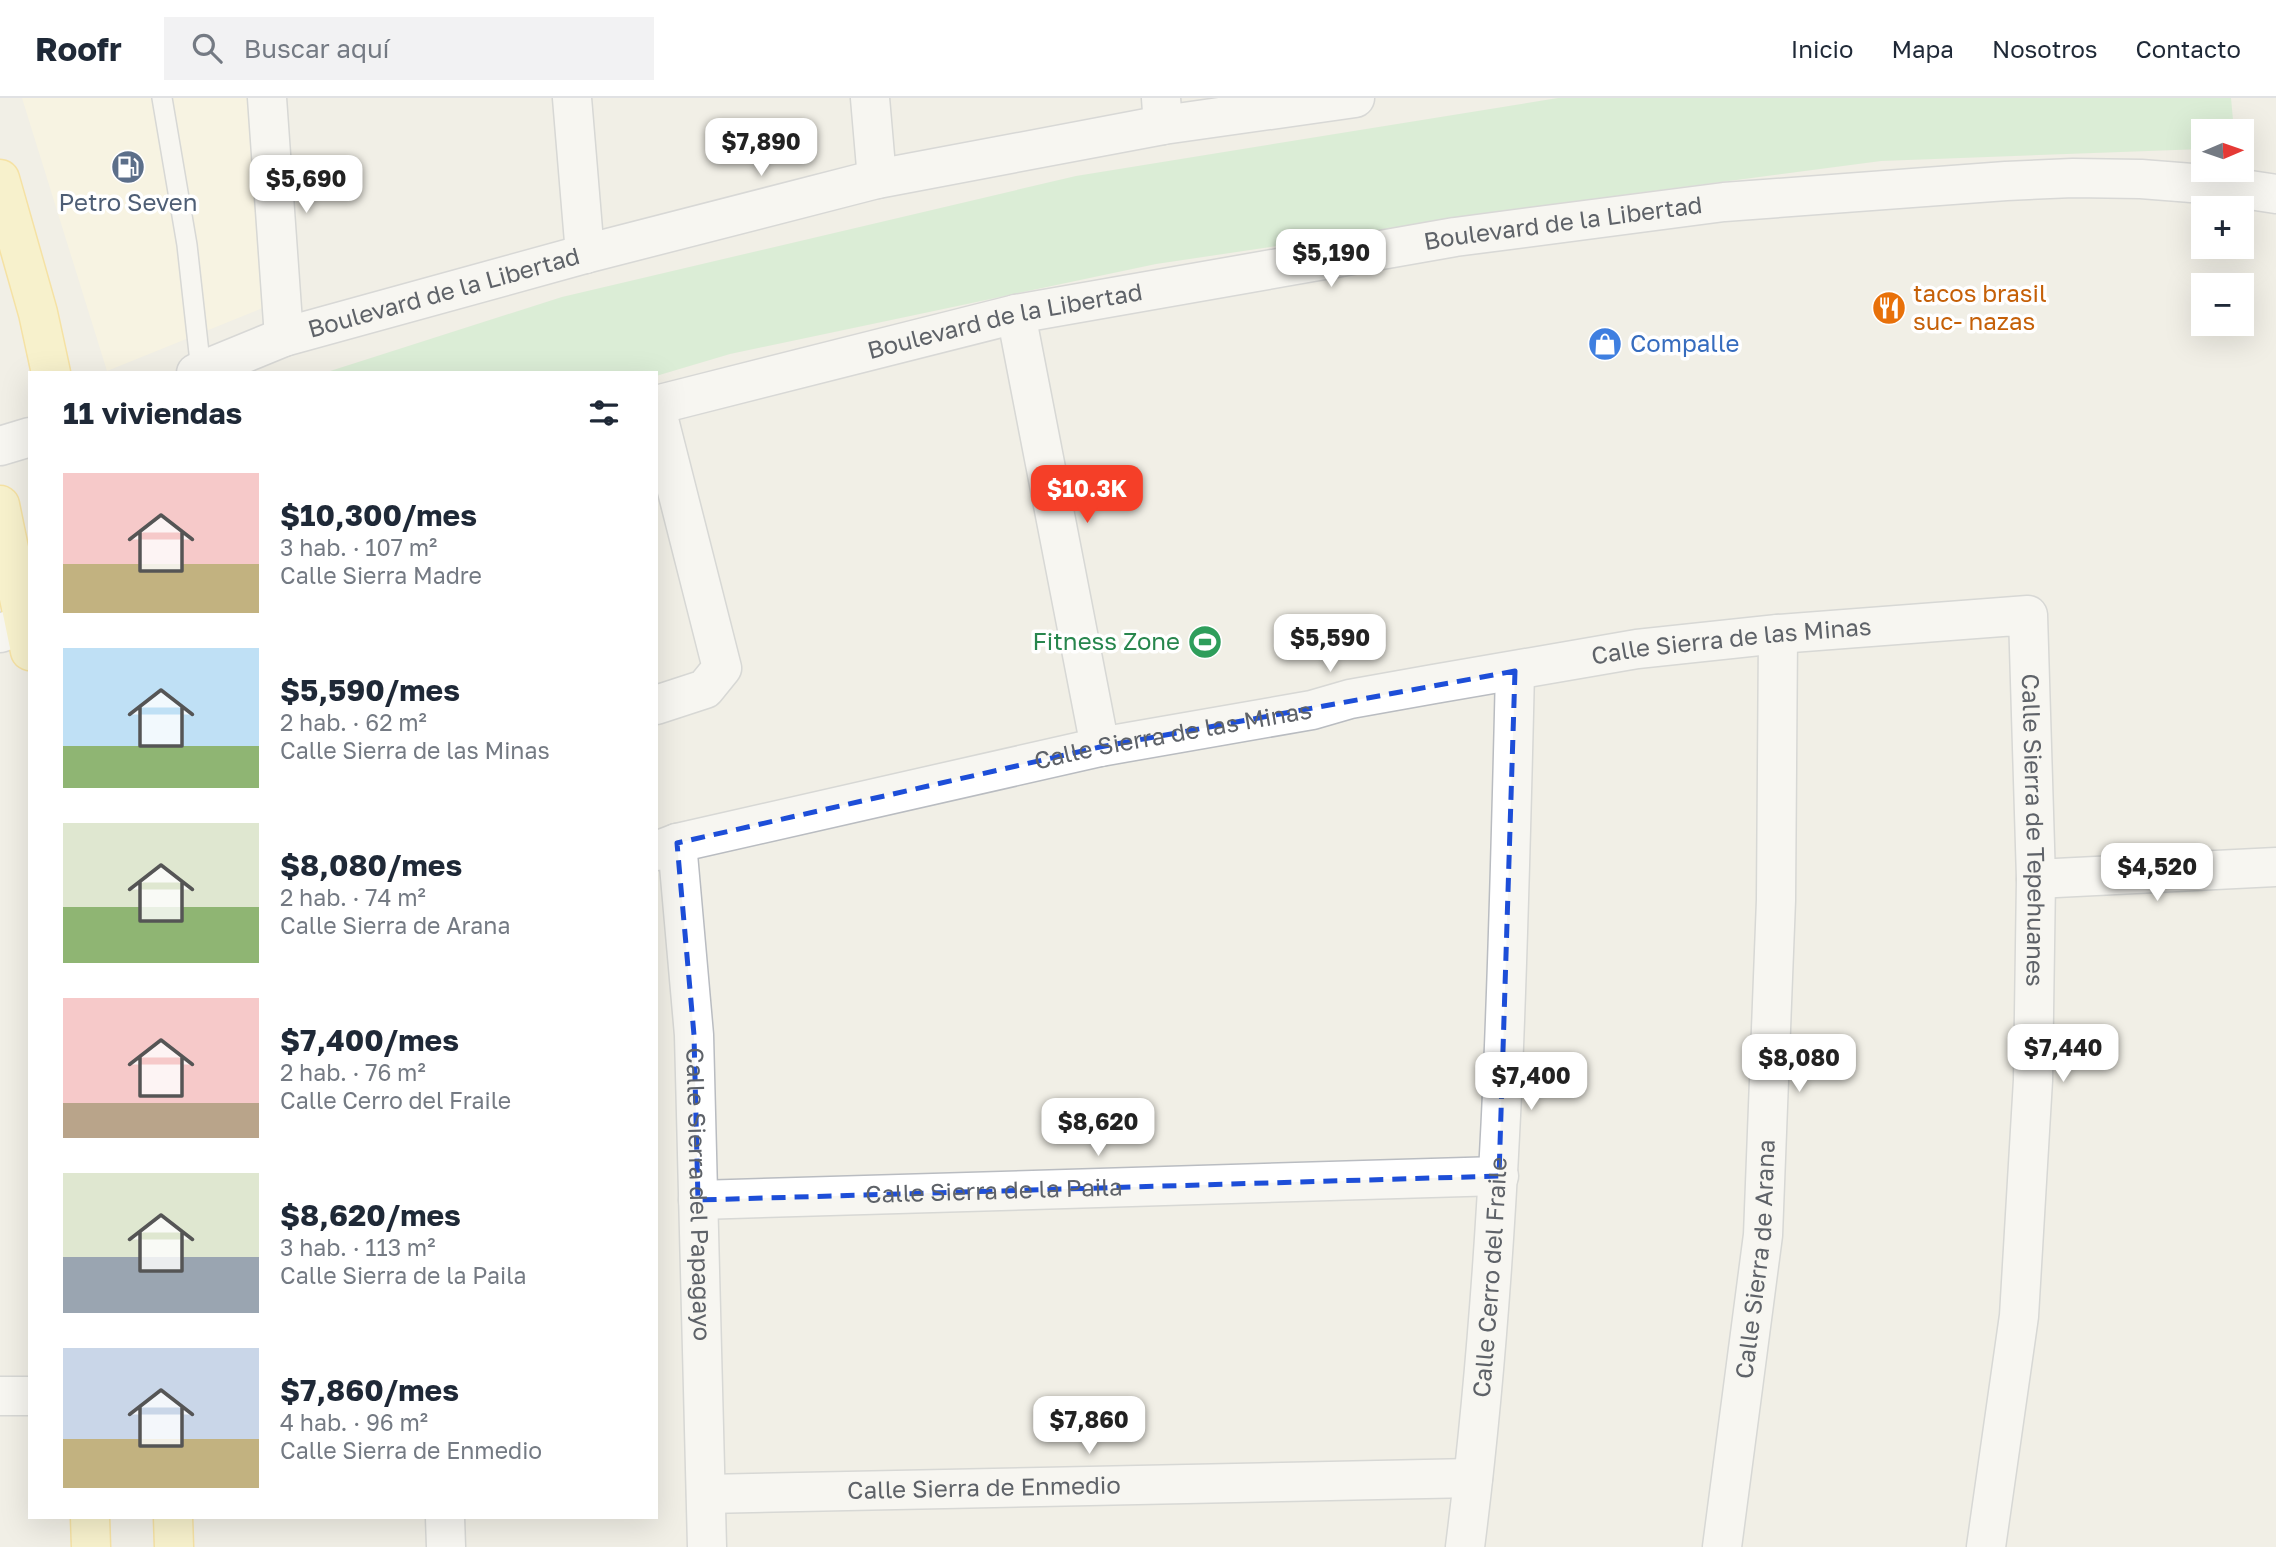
<!DOCTYPE html>
<html lang="es">
<head>
<meta charset="utf-8">
<style>
	:root { --surface:#fff; --page:#f2f2f3; --text:#1f2937; --muted:#747a83; --line:#e0e1e3; --accent:#f53f28 }
	body { margin:0; font-family:"Golos Text",sans-serif; background:var(--page); color:var(--text); height:100vh; display:flex; flex-direction:column; font-size:26px; white-space:nowrap }
	* { box-sizing:border-box; margin:0 }
	p { font-size:23px; color:var(--muted) }
	.icon { flex:none; width:38px; height:38px; fill:none; stroke:currentColor; stroke-width:2; stroke-linecap:round; stroke-linejoin:round }
	.map { position:relative; flex:1; overflow:hidden }
	.drawer { position:absolute; left:28px; top:273px; width:630px; height:1148px; display:flex; flex-direction:column; background:var(--surface); border-radius:0px; box-shadow:0 7px 28px #0002 }
	.drawer>* { flex:none }
	.needle { width:46px; rotate:88deg }
	.fabs { position:absolute; left:2191px; top:21px; display:grid; gap:14px }
	.fabs a { display:grid; place-items:center; width:63px; height:63px; border-radius:0px; background:var(--surface); box-shadow:0 7px 28px #0002; font-size:35px }
	.price { position:absolute; translate:-50% -60px; padding:0 16px; border-radius:14px; background:#fff; color:#222; font-size:23px; line-height:46px; filter:drop-shadow(0 2px 4px #0008) }
	.price::after { content:''; position:absolute; left:50%; top:42px; width:21px; height:16px; margin-left:-10px; background:inherit; clip-path:polygon(0 0,100% 0,50% 100%) }
	.price.current { background:var(--accent); color:#fff }
	ul { padding:0; list-style:none }
	li { display:flex; align-items:center; gap:21px; height:175px; padding:0 35px }
	li span { display:grid; place-items:center; flex:none; width:196px; height:140px; border-radius:0px; color:#555 }
	li>.icon { margin-inline-start:auto }
	span .icon { width:84px; height:84px; fill:#fffc; stroke-width:1 }
	li b { font-size:30px }
	h2 { display:flex; justify-content:space-between; align-items:center; height:84px; padding:0 35px; font-size:30px }
	header { display:flex; align-items:center; gap:42px; box-sizing:border-box; height:98px; padding:0 35px; background:var(--surface); border-bottom:2px solid var(--line) }
	header strong { font-size:33px }
	nav { display:flex; gap:38px; margin-inline-start:auto; font-size:24px }
	.search { width:490px; height:63px; background:var(--page); display:flex; align-items:center; gap:18px; box-sizing:border-box; padding:0 24px; border-radius:0px; color:var(--muted); font-size:26px }
	.map>svg:first-child { display:block }
	.commercial { fill:#fff8dd }
	.green { fill:#c2eac3 }
	.lines { fill:none; stroke-linecap:round; stroke-linejoin:round }
	.lane-casing { stroke:#b9bcc1; stroke-width:22 }
	.street-casing { stroke:#b9bcc1; stroke-width:41 }
	.secondary-casing { stroke:#babdc3; stroke-width:41 }
	.primary-casing { stroke:#fbd255; stroke-width:41 }
	.lane { stroke:#fff; stroke-width:19 }
	.street { stroke:#fff; stroke-width:38 }
	.secondary { stroke:#fff; stroke-width:38 }
	.primary { stroke:#fff4ad; stroke-width:38 }
	.marked { fill:none; stroke:#1d4ed8; stroke-width:5; stroke-dasharray:14 9; stroke-linejoin:round }
	.labels { text-anchor:middle; stroke-width:7; stroke-linejoin:round; paint-order:stroke }
	.service-label { font-size:24px; fill:#4e5e75; stroke:#fff }
	.street-label { font-size:24px; fill:#5e6268; stroke:#fff }
	.food-label { font-size:24px; fill:#c56008; stroke:#fff; text-anchor:start }
	.shop-label { font-size:24px; fill:#366cbe; stroke:#fff; text-anchor:start }
	.leisure-label { font-size:24px; fill:#27864d; stroke:#fff; text-anchor:end }
</style>
</head>
<body>
<header>
<strong>Roofr</strong>
<div class="search"><svg class="icon" aria-label="search" viewBox="0 0 24 24"><circle cx="10" cy="10" r="6"/><path d="M15 15l6 6"/></svg>Buscar aquí</div>
<nav><a>Inicio</a><a>Mapa</a><a>Nosotros</a><a>Contacto</a></nav>
</header>
<div class="map">
<svg width="2276" height="1449" viewBox="0 0 2276 1449">
	<rect width="100%" height="100%" fill="#f1efe6"/>
	<path class="commercial" d="M 22,0 L 255,0 L 265,209 L 107,273 Z"/>
	<path class="green" d="M 1558,0 L 2231,0 L 2234,33 L 2203,33 L 2203,51 L 1881,63 L 1592,101 L 1156,166 L 730,256 L 656,278 L 656,275 L 324,275 L 562,199 L 1076,78 Z"/>
	<g class="lines">
		<g class="lane-casing">
			<path id="lane" d="M 162,0 L 187,147 L 201,273"/>
		</g>
		<g class="street-casing">
			<g id="street">
				<path d="M 267,0 L 284,239"/>
				<path d="M 572,0 L 585,156"/>
				<path d="M 870,0 L 877,81"/>
				<path d="M 1161,0 L 1163,27"/>
				<path d="M 1016,216 L 1100,649"/>
				<path d="M 656,310 L 722,570 L 705,591 L 656,607"/>
				<path id="s1" d="M 677,745 L 694,937 L 707,1449"/>
				<path id="s2" d="M 656,753 L 677,745 L 1100,649 L 1312,612 L 1350,601 L 1434,586 L 1637,551 L 1778,536 L 2028,517 L 2036,781 L 2033,982 L 2019,1218 L 1986,1449"/>
				<path d="M 2036,781 L 2276,769"/>
				<path id="s3" d="M 698,1102 L 1499,1078"/>
				<path d="M 0,1298 L 30,1298"/>
				<path id="s4" d="M 706,1396 L 1473,1380"/>
				<path d="M 445,1419 L 446,1449"/>
				<path id="s5" d="M 1465,1449 C 1502,1159 1508,866 1515,573"/>
				<path id="s6" d="M 1722,1449 L 1763,1137 L 1776,802 L 1778,536"/>
			</g>
		</g>
		<g class="secondary-casing">
			<g id="secondary">
				<path id="s7" d="M 196,275 L 284,239 L 585,156 L 877,81 L 1163,27 L 1355,0"/>
				<path id="s8" d="M 656,307 L 1016,216 L 1455,139 L 1724,104 L 2006,83 L 2073,80 L 2141,81 L 2217,87 L 2276,96"/>
				<path d="M 0,348 L 30,339"/>
				<path d="M 0,535 L 30,525"/>
			</g>
		</g>
		<g class="primary-casing">
			<path id="primary" d="M 0,81 L 38,215 L 51,275
				M 0,407 L 30,553
				M 90,1419 L 91,1449
				M 173,1419 L 174,1449"/>
		</g>
		<use href="#lane" class="lane"/>
		<use href="#street" class="street"/>
		<use href="#secondary" class="secondary"/>
		<use href="#primary" class="primary"/>
	</g>
	<path d="M0 0H2276V1449H0ZM 1515,573 L 1499,1078 L 698,1102 L 694,937 L 677,745 L 1100,649 Z" fill="#f1efe6" fill-opacity=".55" fill-rule="evenodd"/>
	<path class="marked" d="M 1515,573 L 1499,1078 L 698,1102 L 694,937 L 677,745 L 1100,649 Z"/>
	<defs>
		<g id="fuel-disc" transform="scale(1.75)"><circle r="9.5" fill="#5c6f8a" stroke="#fff"/><path d="M-5.5-6h7V0h2V4h1.3V-2.5L3-4.5l.8-.8L6-3V5H2.5V1h-1V6h-7ZM-4.2-4.7v3.2H.2V-4.7Z" fill="#fff"/></g>
		<g id="restaurant-disc" transform="scale(1.75)"><circle r="9.5" fill="#e8710a" stroke="#fff"/><path d="M-5-6h1v4h1v-4h1v4h1v-4h1v5L-1.5 .5V6h-2V.5L-5-1ZM5-6V6H3V1.5H1.5Q1.5-4 5-6Z" fill="#fff"/></g>
		<g id="shop-disc" transform="scale(1.75)"><circle r="9.5" fill="#3f7fe0" stroke="#fff"/><path d="M-5-2.5h2.3a2.7 3.5 0 0 1 5.4 0H5L5.5 6h-11ZM-1.5-2.5h3a1.5 2.3 0 0 0-3 0Z" fill="#fff"/></g>
		<g id="stadium-disc" transform="scale(1.75)"><circle r="9.5" fill="#2e9e5b" stroke="#fff"/><path d="M0-5a6.5 5 0 1 0 0 10a6.5 5 0 1 0 0-10ZM-3.5-1.8h7v3.6h-7Z" fill="#fff"/></g>
	</defs>
	<g fill-rule="evenodd">
		<use href="#fuel-disc" x="128" y="69"/>
		<use href="#restaurant-disc" x="1889" y="210"/>
		<use href="#shop-disc" x="1605" y="246"/>
		<use href="#stadium-disc" x="1205" y="544"/>
	</g>
	<g class="labels">
		<g class="service-label">
			<text x="128" y="113">Petro Seven</text>
		</g>
		<g class="street-label">
			<text dy="8" stroke="none"><textPath href="#s8" startOffset="926">Boulevard de la Libertad</textPath></text>
			<text dy="8" stroke="none"><textPath href="#s7" startOffset="261">Boulevard de la Libertad</textPath></text>
			<text dy="8" stroke="none"><textPath href="#s8" startOffset="359">Boulevard de la Libertad</textPath></text>
			<text dy="8" stroke="none"><textPath href="#s2" startOffset="1097">Calle Sierra de las Minas</textPath></text>
			<text dy="8" stroke="none"><textPath href="#s2" startOffset="530">Calle Sierra de las Minas</textPath></text>
			<text dy="8" stroke="none"><textPath href="#s2" startOffset="1610">Calle Sierra de Tepehuanes</textPath></text>
			<text dy="8" stroke="none"><textPath href="#s3" startOffset="296">Calle Sierra de la Paila</textPath></text>
			<text dy="8" stroke="none"><textPath href="#s1" startOffset="352">Calle Sierra del Papagayo</textPath></text>
			<text dy="8" stroke="none"><textPath href="#s6" startOffset="290">Calle Sierra de Arana</textPath></text>
			<text dy="8" stroke="none"><textPath href="#s5" startOffset="271">Calle Cerro del Fraile</textPath></text>
			<text dy="8" stroke="none"><textPath href="#s4" startOffset="278">Calle Sierra de Enmedio</textPath></text>
		</g>
		<g class="food-label">
			<text x="1913" y="204">tacos brasil<tspan x="1913" dy="28">suc- nazas</tspan></text>
		</g>
		<g class="shop-label">
			<text x="1630" y="254">Compalle</text>
		</g>
		<g class="leisure-label">
			<text x="1180" y="552">Fitness Zone</text>
		</g>
	</g>
</svg>
<div class="fabs">
<a><svg class="needle" viewBox="-14 -14 28 28"><path d="M0-13l5 13h-10z" fill="#e53935"/><path d="M0 13l5-13h-10z" fill="#747a83"/></svg></a>
<a>+</a>
<a>−</a>
</div>
<b class="price" style="left:761px;top:80px">$7,890</b>
<b class="price" style="left:306px;top:117px">$5,690</b>
<b class="price" style="left:1331px;top:191px">$5,190</b>
<b class="price current" style="left:1087px;top:427px">$10.3K</b>
<b class="price" style="left:1330px;top:576px">$5,590</b>
<b class="price" style="left:2157px;top:805px">$4,520</b>
<b class="price" style="left:2063px;top:986px">$7,440</b>
<b class="price" style="left:1799px;top:996px">$8,080</b>
<b class="price" style="left:1531px;top:1014px">$7,400</b>
<b class="price" style="left:1098px;top:1060px">$8,620</b>
<b class="price" style="left:1089px;top:1358px">$7,860</b>
<section class="drawer">
<h2>11 viviendas<svg class="icon" aria-label="filters" viewBox="0 0 24 24"><path d="M4 7h16M4 17h16"/><circle cx="9" cy="7" r="2"/><circle cx="15" cy="17" r="2"/></svg></h2>
<ul>
<li><span style="background:linear-gradient(#f6c9c9 65%,#c2b280 0)"><svg class="icon" aria-label="home" viewBox="0 0 24 24"><path d="M3 11l9-7 9 7M6 9v11h12V9"/></svg></span><div><b>$10,300/mes</b><p>3 hab. · 107 m²</p><p>Calle Sierra Madre</p></div></li>
<li><span style="background:linear-gradient(#bfe0f5 70%,#8fb573 0)"><svg class="icon" aria-label="home" viewBox="0 0 24 24"><path d="M3 11l9-7 9 7M6 9v11h12V9"/></svg></span><div><b>$5,590/mes</b><p>2 hab. · 62 m²</p><p>Calle Sierra de las Minas</p></div></li>
<li><span style="background:linear-gradient(#dfe7d0 60%,#8fb573 0)"><svg class="icon" aria-label="home" viewBox="0 0 24 24"><path d="M3 11l9-7 9 7M6 9v11h12V9"/></svg></span><div><b>$8,080/mes</b><p>2 hab. · 74 m²</p><p>Calle Sierra de Arana</p></div></li>
<li><span style="background:linear-gradient(#f6c9c9 75%,#b9a48a 0)"><svg class="icon" aria-label="home" viewBox="0 0 24 24"><path d="M3 11l9-7 9 7M6 9v11h12V9"/></svg></span><div><b>$7,400/mes</b><p>2 hab. · 76 m²</p><p>Calle Cerro del Fraile</p></div></li>
<li><span style="background:linear-gradient(#dfe7d0 60%,#9aa5b1 0)"><svg class="icon" aria-label="home" viewBox="0 0 24 24"><path d="M3 11l9-7 9 7M6 9v11h12V9"/></svg></span><div><b>$8,620/mes</b><p>3 hab. · 113 m²</p><p>Calle Sierra de la Paila</p></div></li>
<li><span style="background:linear-gradient(#c9d6e8 65%,#c2b280 0)"><svg class="icon" aria-label="home" viewBox="0 0 24 24"><path d="M3 11l9-7 9 7M6 9v11h12V9"/></svg></span><div><b>$7,860/mes</b><p>4 hab. · 96 m²</p><p>Calle Sierra de Enmedio</p></div></li>
</ul>
</section>
</div>
</body>
</html>
